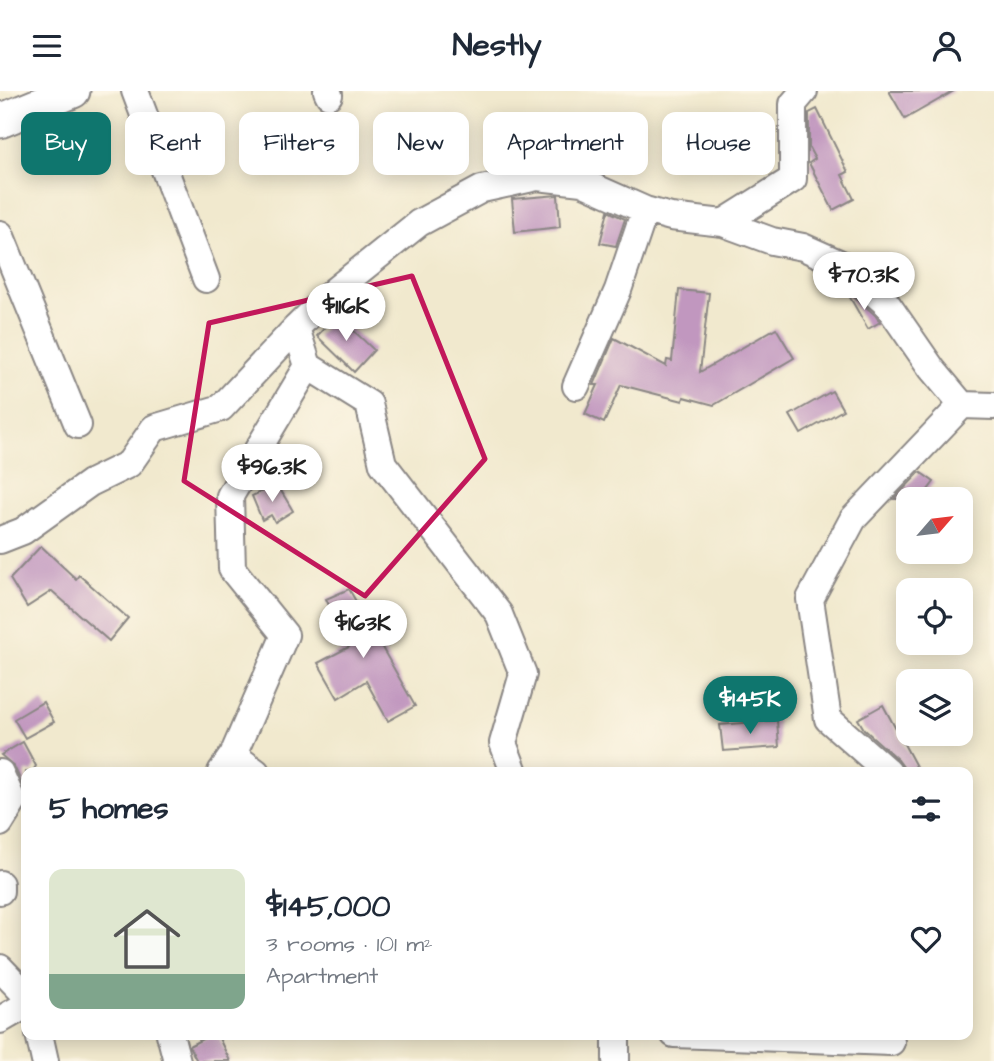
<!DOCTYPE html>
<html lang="en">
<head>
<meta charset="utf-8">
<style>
	:root { --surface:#fff; --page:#f2f2f3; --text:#1f2937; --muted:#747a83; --accent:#0f766e }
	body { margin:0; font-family:"Architects Daughter",sans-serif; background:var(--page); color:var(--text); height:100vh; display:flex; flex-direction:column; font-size:26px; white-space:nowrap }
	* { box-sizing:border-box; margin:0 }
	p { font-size:23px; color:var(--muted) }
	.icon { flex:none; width:38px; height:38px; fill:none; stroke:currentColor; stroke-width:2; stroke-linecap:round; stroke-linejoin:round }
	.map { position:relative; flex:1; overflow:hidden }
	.drawer { position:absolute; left:21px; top:676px; width:952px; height:273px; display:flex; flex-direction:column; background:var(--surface); border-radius:14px; box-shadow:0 4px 18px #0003 }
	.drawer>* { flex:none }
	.banner { position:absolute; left:21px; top:21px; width:952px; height:63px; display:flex; gap:14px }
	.needle { width:46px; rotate:62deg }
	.buttons { position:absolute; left:896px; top:396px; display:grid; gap:14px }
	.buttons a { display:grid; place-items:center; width:77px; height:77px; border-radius:14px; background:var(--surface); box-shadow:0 4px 18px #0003; font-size:35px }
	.price { position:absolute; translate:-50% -60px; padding:0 16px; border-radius:24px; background:#fff; color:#222; font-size:23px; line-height:46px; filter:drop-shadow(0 2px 4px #0008) }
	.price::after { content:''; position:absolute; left:50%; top:42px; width:21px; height:16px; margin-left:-10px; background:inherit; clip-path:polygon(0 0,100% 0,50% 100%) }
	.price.selected { background:var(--accent); color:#fff }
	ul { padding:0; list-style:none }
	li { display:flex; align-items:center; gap:21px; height:175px; padding:0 28px }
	li span { display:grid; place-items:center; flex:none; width:196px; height:140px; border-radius:14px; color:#555 }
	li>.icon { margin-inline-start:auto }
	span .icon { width:84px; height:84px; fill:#fffc; stroke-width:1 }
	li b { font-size:30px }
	h2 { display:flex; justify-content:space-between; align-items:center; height:84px; padding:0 28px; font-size:30px }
	.chip { padding:0 24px; border-radius:14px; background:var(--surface); box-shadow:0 4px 18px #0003; font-size:24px; line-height:63px }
	.chip.selected { background:var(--accent); color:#fff }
	header { display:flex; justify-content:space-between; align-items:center; height:91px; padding:0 28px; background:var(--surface); font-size:32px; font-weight:800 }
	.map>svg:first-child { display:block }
	.building { fill:#c197bf }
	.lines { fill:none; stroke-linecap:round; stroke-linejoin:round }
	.minor-casing { stroke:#8a8684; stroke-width:30 }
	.tertiary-casing { stroke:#8a8684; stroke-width:37 }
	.minor { stroke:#fff; stroke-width:26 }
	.tertiary { stroke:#fff; stroke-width:33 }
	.marked { fill:none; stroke:#c2185b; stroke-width:5; stroke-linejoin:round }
</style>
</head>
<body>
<header><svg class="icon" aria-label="menu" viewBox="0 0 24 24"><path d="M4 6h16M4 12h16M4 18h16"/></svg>Nestly<svg class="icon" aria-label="person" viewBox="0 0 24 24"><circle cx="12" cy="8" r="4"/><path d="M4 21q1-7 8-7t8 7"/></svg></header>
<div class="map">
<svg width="994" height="970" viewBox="0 0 994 970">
	<rect width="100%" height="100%" fill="#fcf5e5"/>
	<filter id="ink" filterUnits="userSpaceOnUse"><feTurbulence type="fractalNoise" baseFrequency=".0143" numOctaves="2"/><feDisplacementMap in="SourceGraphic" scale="14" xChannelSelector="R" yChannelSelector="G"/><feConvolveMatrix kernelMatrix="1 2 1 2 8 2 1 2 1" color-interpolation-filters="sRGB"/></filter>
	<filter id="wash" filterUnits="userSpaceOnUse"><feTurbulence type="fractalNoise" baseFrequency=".00686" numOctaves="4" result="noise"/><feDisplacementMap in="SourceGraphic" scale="28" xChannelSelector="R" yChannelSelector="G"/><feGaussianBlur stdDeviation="1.57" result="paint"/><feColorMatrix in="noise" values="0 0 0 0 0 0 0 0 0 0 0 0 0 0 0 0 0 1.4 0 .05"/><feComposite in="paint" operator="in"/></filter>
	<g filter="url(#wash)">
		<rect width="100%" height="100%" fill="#f1e9ce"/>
		<g id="blocks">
			<path class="building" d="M 889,0 L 954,0 L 905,28 Z
				M 817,18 L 848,81 L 842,84 L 854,108 L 833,119 L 809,72 L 815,68 L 809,57 L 809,22 Z
				M 540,48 L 550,68 L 544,71 L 526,72 L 520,57 Z
				M 558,104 L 560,136 L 515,141 L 512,108 Z
				M 608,120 L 625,128 L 616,155 L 600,152 Z
				M 877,169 L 892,196 L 867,175 Z
				M 844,196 L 875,224 L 880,231 L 868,238 Z
				M 679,199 L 709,202 L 700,281 L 776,237 L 794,267 L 714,314 L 684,306 L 683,310 L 621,294 L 604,332 L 585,323 L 598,294 L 594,294 L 614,247 L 666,275 L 667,269 L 672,270 Z
				M 337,224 L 374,259 L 354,281 L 317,245 Z
				M 832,300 L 843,319 L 801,343 L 790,324 Z
				M 920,381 L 934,391 L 921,408 L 894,408 Z
				M 277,393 L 293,420 L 275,431 L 271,424 L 262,429 L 252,405 Z
				M 41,455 L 76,488 L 79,484 L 128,527 L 109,550 L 52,500 L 27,516 L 10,488 Z
				M 349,498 L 415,615 L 388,630 L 366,590 L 338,607 L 318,572 L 349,556 L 326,508 Z
				M 43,611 L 54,631 L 25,647 L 14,628 Z
				M 883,614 L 919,681 L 907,681 L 898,669 L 864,638 L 858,628 Z
				M 777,629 L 779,656 L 723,660 L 720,634 Z
				M 23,651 L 36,675 L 32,681 L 26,681 L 24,697 L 14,675 L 1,664 Z
				M 212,943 L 217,943 L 230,970 L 197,970 L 189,955 Z"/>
		</g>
	</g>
	<g filter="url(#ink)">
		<use href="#blocks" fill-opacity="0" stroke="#8a8684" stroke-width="2"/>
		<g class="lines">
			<g class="minor-casing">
				<path id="minor" d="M 135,0 L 206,188
					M 327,0 L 329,4
					M 723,132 L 793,88 L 793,13 L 804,0
					M 0,143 L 78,334
					M 296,237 L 308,275 L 369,313 L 383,373 L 499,523 L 523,583 L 503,652 L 514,681
					M 576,295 L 618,199 L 645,119 L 671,126 L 723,132 L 772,150 L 803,156 L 841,173 L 887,213 L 932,278 L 962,314 L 853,428 L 810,508 L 828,628 L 888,681
					M 962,314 L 994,315
					M 0,449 L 23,440 L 90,392 L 129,373 L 154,337 L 221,317 L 296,237 L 334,200 L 419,132 L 482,98 L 537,86 L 582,91 L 645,119
					M 233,664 L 256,681
					M 221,681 L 233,664 L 285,544 L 232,478 L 230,405 L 308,275
					M 0,682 L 13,711 L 0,732
					M 0,793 L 0,800
					M 0,877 L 26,904
					M 0,929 L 26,914
					M 39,943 L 45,970
					M 170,943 L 177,970
					M 616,943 L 616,970
					M 674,943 L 891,951"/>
			</g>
			<g class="tertiary-casing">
				<path id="tertiary" d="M 0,30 L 73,0"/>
			</g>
			<use href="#minor" class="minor"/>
			<use href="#tertiary" class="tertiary"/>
		</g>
	</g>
	<path class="marked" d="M 412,185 L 485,368 L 365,505 L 184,390 L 209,232 Z"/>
</svg>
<div class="buttons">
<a><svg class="needle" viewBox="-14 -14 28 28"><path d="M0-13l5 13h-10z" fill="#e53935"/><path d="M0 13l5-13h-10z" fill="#747a83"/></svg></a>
<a><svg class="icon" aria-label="locate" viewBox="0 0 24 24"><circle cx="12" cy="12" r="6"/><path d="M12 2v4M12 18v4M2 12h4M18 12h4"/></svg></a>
<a><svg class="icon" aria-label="layers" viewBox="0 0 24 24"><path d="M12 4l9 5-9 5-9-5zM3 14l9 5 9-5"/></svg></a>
</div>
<b class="price" style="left:864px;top:221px">$70.3K</b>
<b class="price" style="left:346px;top:252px">$116K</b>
<b class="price" style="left:272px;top:413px">$96.3K</b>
<b class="price" style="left:363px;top:569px">$163K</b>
<b class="price selected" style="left:750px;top:645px">$145K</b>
<div class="banner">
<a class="chip selected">Buy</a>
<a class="chip">Rent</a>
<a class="chip">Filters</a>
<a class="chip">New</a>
<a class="chip">Apartment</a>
<a class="chip">House</a>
</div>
<section class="drawer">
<h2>5 homes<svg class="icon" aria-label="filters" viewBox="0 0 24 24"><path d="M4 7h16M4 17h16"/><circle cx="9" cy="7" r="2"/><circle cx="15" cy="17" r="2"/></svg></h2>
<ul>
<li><span style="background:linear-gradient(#dfe7d0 75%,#7fa58c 0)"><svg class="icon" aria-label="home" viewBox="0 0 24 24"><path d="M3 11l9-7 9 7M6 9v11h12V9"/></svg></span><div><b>$145,000</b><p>3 rooms · 101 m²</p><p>Apartment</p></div><svg class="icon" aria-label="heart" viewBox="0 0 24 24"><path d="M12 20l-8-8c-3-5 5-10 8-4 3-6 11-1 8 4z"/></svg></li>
</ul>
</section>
</div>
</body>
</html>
